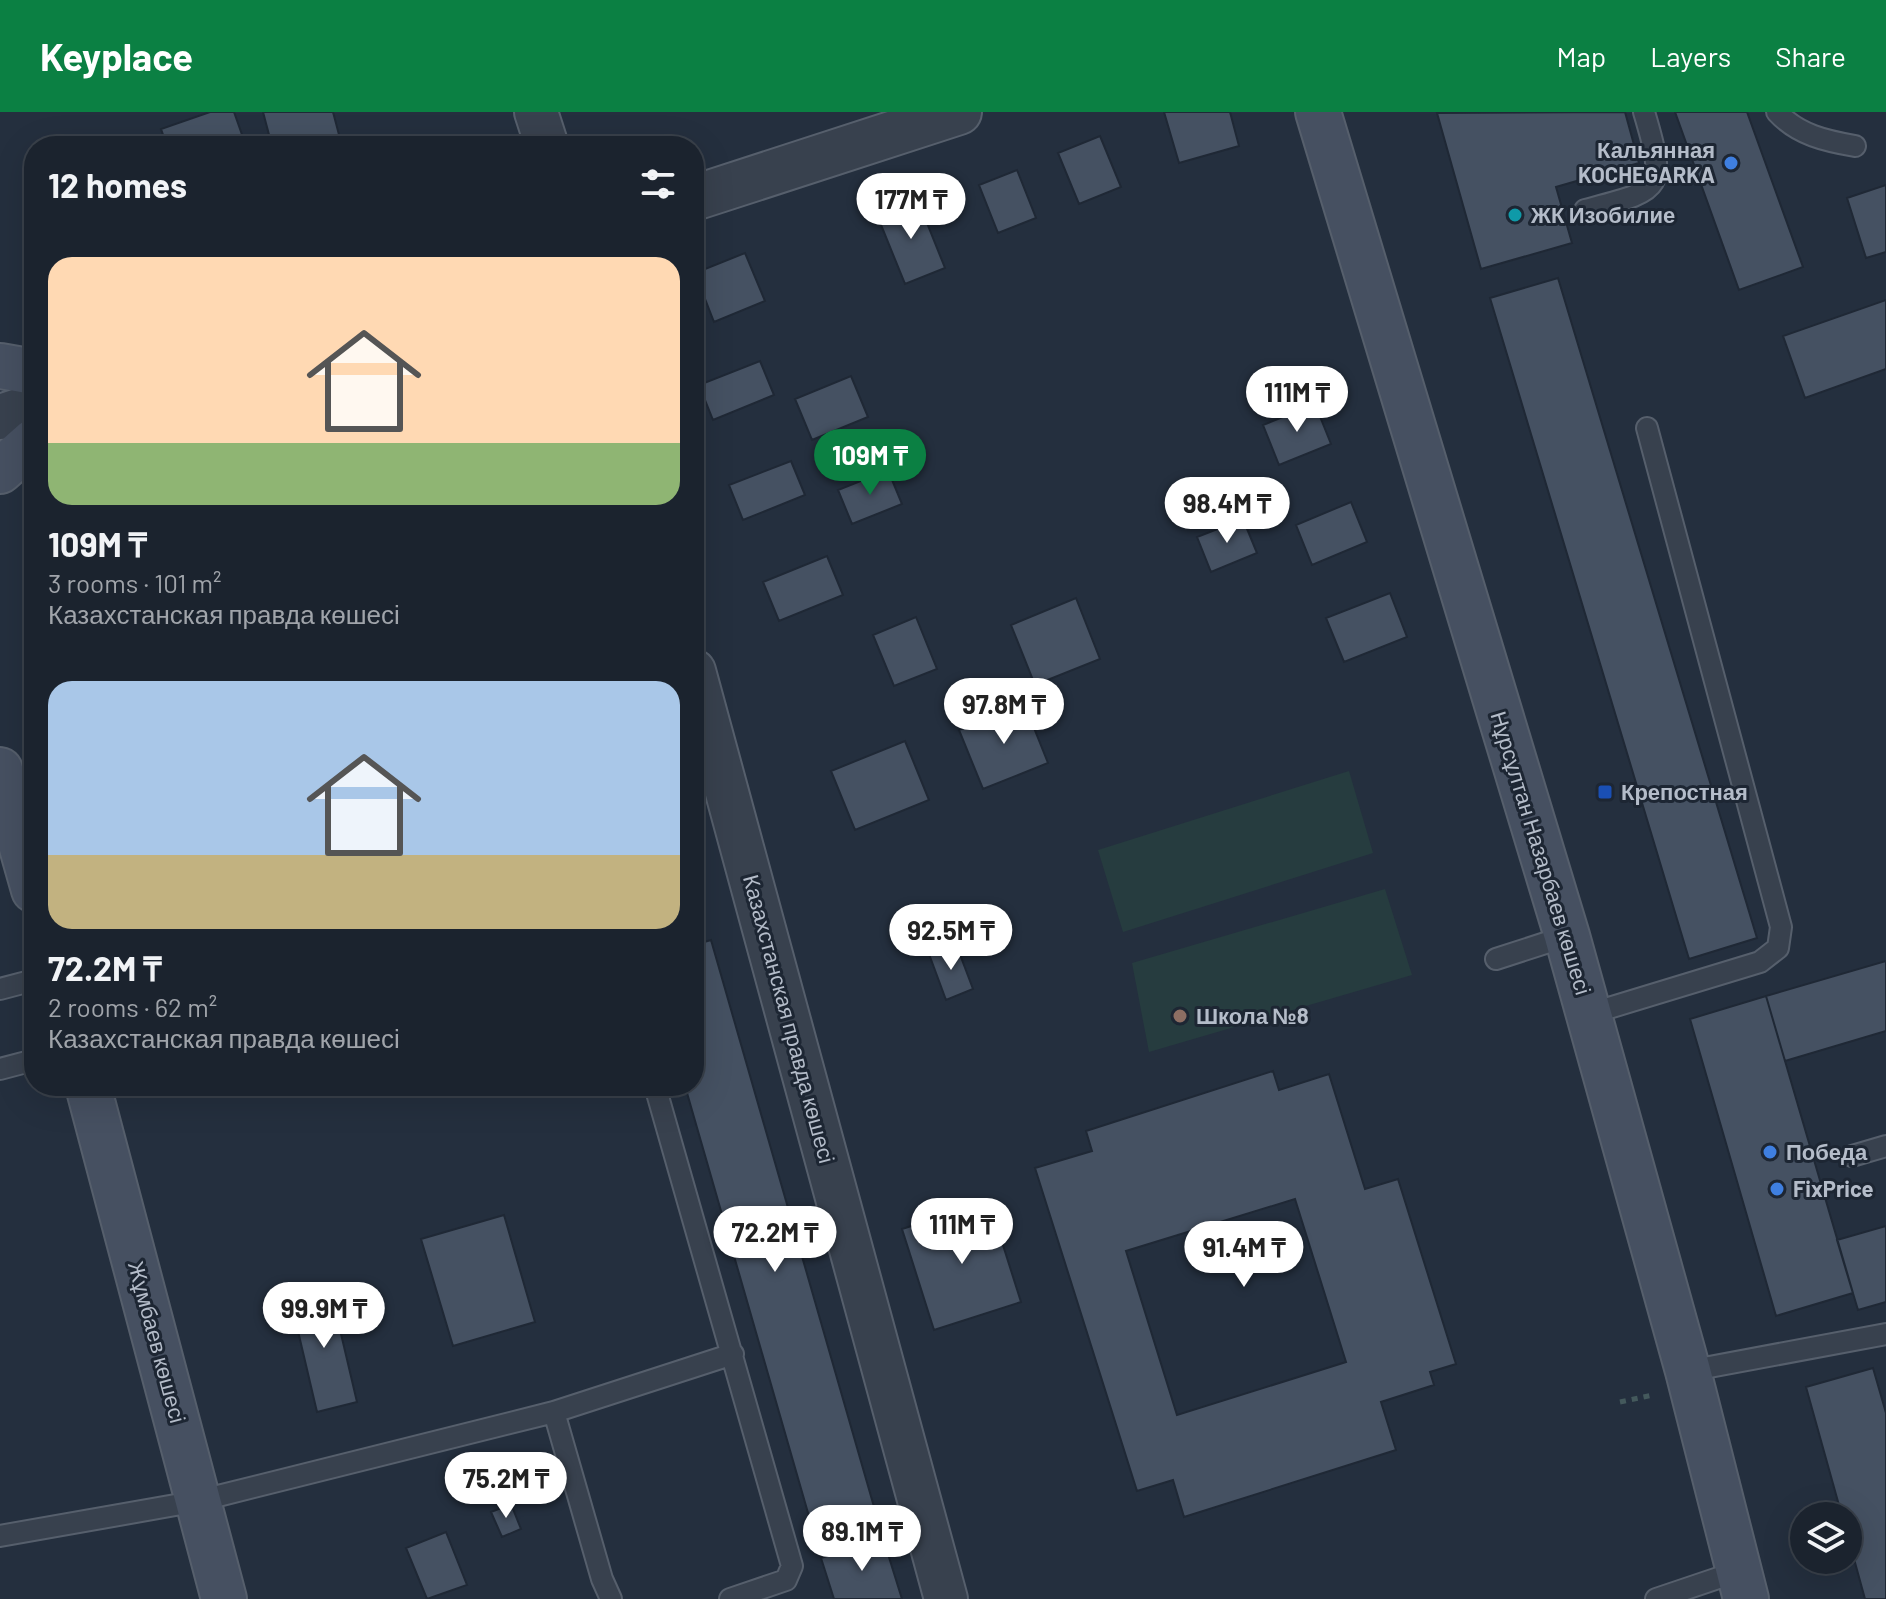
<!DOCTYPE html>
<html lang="en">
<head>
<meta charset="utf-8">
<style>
	:root { --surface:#1b232e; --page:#282f3a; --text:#f1f3f6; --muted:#a0a4aa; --line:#39404a; --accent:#0b8043 }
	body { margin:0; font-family:Barlow,sans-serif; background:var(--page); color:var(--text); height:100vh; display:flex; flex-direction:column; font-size:30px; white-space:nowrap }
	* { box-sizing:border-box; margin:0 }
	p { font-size:26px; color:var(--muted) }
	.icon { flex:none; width:44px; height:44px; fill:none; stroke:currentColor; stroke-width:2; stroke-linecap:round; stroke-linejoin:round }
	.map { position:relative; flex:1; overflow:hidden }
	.details { position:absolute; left:24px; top:24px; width:680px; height:960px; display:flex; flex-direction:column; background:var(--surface); border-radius:32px; box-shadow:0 8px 32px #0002,0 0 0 2px var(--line) }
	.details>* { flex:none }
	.fabs { position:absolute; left:1790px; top:1390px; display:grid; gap:16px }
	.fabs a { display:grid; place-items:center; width:72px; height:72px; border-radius:50%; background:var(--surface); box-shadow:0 8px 32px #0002,0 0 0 2px var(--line); font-size:40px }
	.price { position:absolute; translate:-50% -68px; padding:0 18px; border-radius:28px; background:#fff; color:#222; font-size:26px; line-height:52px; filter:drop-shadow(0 2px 4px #0008) }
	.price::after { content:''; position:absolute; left:50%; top:48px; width:24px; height:18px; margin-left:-12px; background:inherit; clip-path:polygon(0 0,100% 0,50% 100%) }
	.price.active { background:var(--accent); color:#fff }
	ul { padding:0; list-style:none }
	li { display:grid; align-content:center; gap:16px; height:424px; padding:0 24px }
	li span { display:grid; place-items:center; height:248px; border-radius:24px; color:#555 }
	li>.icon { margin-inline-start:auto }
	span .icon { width:144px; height:144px; fill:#fffc; stroke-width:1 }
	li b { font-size:34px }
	h2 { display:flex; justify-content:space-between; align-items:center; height:96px; padding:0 24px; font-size:34px }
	header { display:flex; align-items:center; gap:48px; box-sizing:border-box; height:112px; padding:0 40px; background:var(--accent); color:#fff }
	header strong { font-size:38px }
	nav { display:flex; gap:44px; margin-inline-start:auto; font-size:28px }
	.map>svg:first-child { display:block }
	.green { fill:#263c3f }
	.building { fill:#455162; stroke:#1f2835; stroke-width:2; fill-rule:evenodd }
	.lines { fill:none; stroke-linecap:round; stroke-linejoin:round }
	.service-casing { stroke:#565f6c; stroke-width:24 }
	.minor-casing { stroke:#565f6c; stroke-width:46 }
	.tertiary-casing { stroke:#565f6c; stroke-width:48 }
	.secondary-casing { stroke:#565f6c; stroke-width:48 }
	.path { stroke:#44595c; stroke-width:5; stroke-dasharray:6 6; stroke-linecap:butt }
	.service { stroke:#38414e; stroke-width:20 }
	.minor { stroke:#38414e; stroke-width:42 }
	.tertiary { stroke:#38414e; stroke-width:44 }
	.secondary { stroke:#465061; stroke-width:44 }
	.shop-dot { fill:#3f7fe0; stroke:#1d2633; stroke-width:3 }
	.culture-dot { fill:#0f9aa8; stroke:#1d2633; stroke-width:3 }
	.transit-dot { fill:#1a4fb4; stroke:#1d2633; stroke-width:3 }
	.education-dot { fill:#8d6e63; stroke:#1d2633; stroke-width:3 }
	.labels { text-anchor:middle; stroke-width:6; stroke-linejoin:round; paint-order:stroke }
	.poi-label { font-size:22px; font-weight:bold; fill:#b4bcc9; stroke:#1d2633; text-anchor:start }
	.street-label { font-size:22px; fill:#b4bcc9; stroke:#1d2633 }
</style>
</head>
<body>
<header>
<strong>Keyplace</strong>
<nav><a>Map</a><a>Layers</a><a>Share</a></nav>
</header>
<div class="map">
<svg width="1886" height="1487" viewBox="0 0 1886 1487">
	<rect width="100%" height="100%" fill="#242f3e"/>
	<path class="green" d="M 1349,659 L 1373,741 L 1123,820 L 1098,738 Z
		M 1385,777 L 1412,863 L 1149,940 L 1132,851 Z"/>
	<path class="building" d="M 210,0 L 234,0 L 246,34 L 167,34 L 161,17 Z
		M 263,0 L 333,0 L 342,34 L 272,34 Z
		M 1164,0 L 1230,0 L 1239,34 L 1179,51 Z
		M 1625,0 L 1639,51 L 1556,75 L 1572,131 L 1481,157 L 1437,1 Z
		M 1675,0 L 1747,0 L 1803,155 L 1739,178 Z
		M 1100,24 L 1121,75 L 1079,92 L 1058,41 Z
		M 485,27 L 488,34 L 467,34 Z
		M 1017,58 L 1036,106 L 998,121 L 979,73 Z
		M 1886,73 L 1886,140 L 1866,146 L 1847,86 Z
		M 917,86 L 945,156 L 905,172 L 877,103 Z
		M 745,141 L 765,189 L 714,210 L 695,161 Z
		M 1558,166 L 1757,826 L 1689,847 L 1490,186 Z
		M 1886,188 L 1886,257 L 1805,286 L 1783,224 Z
		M 760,249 L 774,283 L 713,308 L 699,273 Z
		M 851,264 L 868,305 L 812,328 L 795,287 Z
		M 1315,292 L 1331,332 L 1279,353 L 1263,313 Z
		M 791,349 L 805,383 L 743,408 L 729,373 Z
		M 888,358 L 902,392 L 852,412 L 838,378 Z
		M 1351,390 L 1367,430 L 1312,453 L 1296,413 Z
		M 1243,407 L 1257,441 L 1211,460 L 1197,425 Z
		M 827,444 L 843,483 L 779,509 L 763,470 Z
		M 1390,481 L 1407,525 L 1344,550 L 1326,506 Z
		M 1076,486 L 1100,547 L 1035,573 L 1011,513 Z
		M 916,505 L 937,557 L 894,574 L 873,523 Z
		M 1024,591 L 1048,651 L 983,677 L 959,618 Z
		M 905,629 L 929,688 L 855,718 L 831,659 Z
		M 711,828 L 883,1426 L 821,1446 L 685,974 L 694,974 L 694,833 Z
		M 956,832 L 973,877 L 946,888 L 929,842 Z
		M 1886,849 L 1886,919 L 1785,949 L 1766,884 Z
		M 1766,884 L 1853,1181 L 1776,1204 L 1690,907 Z
		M 1273,959 L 1279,978 L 1329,962 L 1365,1077 L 1398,1067 L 1456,1252 L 1430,1260 L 1434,1273 L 1381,1290 L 1396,1338 L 1184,1405 L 1173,1368 L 1137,1379 L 1035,1056 L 1092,1039 L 1086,1019 ZM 1295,1087 L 1346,1250 L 1177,1303 L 1126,1139 Z
		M 989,1089 L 1021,1190 L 934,1218 L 902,1117 Z
		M 504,1103 L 535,1210 L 453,1234 L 421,1127 Z
		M 1886,1114 L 1886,1190 L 1858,1198 L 1837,1128 Z
		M 330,1175 L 357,1290 L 317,1300 L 290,1185 Z
		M 1873,1256 L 1886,1301 L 1886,1487 L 1865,1487 L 1848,1425 L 1848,1404 L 1842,1404 L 1806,1275 Z
		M 511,1392 L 521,1417 L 502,1425 L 491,1400 Z
		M 446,1420 L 467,1473 L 427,1487 L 406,1436 Z
		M 883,1426 L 902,1487 L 834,1487 L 821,1446 Z"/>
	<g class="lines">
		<g class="service-casing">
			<path id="service" d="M 1777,0 C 1798,23 1826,29 1855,34
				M 1585,98 C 1661,78 1668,80 1644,0
				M 1496,847 L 1567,824
				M 0,877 L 34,868
				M 1589,902 L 1760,850 L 1778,836 L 1781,815 L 1647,316
				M 0,957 L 34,948
				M 655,974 L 792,1454 L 786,1468 L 730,1487
				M 1852,1044 L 1886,1034
				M 1688,1259 L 1886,1222
				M 554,1300 L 602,1467 L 611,1487
				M 0,1424 L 198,1389 L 554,1300 L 733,1242
				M 1656,1487 L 1739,1459"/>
		</g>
		<g class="minor-casing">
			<path id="minor" d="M 536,0 L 547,34
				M 694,559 L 946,1487"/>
		</g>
		<g class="tertiary-casing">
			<path id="tertiary" d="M 694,86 L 959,0
				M 0,305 L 34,294"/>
		</g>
		<g class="secondary-casing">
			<path id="secondary" d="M 1318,0 L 1567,824 L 1688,1259 L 1746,1487
				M 0,254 L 34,260
				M 0,359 L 34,329
				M 0,658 L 34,778
				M 88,974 L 224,1487"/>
		</g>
		<path class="path" d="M 1620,1290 L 1653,1283"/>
		<use href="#service" class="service"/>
		<use href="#minor" class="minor"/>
		<use href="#tertiary" class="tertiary"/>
		<use href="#secondary" class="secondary"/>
	</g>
	<g class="shop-dot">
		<circle cx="1731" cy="51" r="8"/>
		<circle cx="1770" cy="1040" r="8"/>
		<circle cx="1777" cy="1077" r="8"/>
	</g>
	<circle class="culture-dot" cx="1515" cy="103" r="8"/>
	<rect class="transit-dot" x="1597" y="672" width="16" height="16" rx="4"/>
	<circle class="education-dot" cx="1180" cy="904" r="8"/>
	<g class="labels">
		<g class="poi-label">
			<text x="1715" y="46" text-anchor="end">Кальянная<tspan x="1715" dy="25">KOCHEGARKA</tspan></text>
			<text x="1531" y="111">ЖК Изобилие</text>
			<text x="1621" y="688">Крепостная</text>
			<text x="1196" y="912">Школа №8</text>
			<text x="1786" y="1048">Победа</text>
			<text x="1793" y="1085">FixPrice</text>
		</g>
		<g class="street-label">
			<text transform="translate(1541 741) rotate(73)" y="8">Нұрсұлтан Назарбаев көшесі</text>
			<text transform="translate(789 907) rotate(75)" y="8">Казахстанская правда көшесі</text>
			<text transform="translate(157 1230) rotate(75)" y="8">Жұмбаев көшесі</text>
		</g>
	</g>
</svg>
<div class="fabs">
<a><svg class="icon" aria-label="layers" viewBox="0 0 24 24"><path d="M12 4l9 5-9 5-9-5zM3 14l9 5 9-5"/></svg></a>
</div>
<b class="price" style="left:911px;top:129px">177M ₸</b>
<b class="price" style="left:1297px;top:322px">111M ₸</b>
<b class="price active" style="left:870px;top:385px">109M ₸</b>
<b class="price" style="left:1227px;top:433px">98.4M ₸</b>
<b class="price" style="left:1004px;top:634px">97.8M ₸</b>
<b class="price" style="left:951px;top:860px">92.5M ₸</b>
<b class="price" style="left:962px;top:1154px">111M ₸</b>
<b class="price" style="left:775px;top:1162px">72.2M ₸</b>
<b class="price" style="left:1244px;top:1177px">91.4M ₸</b>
<b class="price" style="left:324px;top:1238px">99.9M ₸</b>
<b class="price" style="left:506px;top:1408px">75.2M ₸</b>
<b class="price" style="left:862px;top:1461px">89.1M ₸</b>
<section class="details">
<h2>12 homes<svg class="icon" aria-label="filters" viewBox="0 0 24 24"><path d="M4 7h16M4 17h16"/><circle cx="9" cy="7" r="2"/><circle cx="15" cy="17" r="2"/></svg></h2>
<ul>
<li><span style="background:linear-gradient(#ffd9b3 75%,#8fb573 0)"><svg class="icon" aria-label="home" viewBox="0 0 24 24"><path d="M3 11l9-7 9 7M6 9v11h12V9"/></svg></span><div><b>109M ₸</b><p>3 rooms · 101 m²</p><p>Казахстанская правда көшесі</p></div></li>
<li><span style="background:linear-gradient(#a9c7e8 70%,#c2b280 0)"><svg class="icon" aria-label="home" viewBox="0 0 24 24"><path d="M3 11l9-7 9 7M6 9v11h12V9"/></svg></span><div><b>72.2M ₸</b><p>2 rooms · 62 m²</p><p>Казахстанская правда көшесі</p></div></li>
</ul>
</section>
</div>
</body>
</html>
